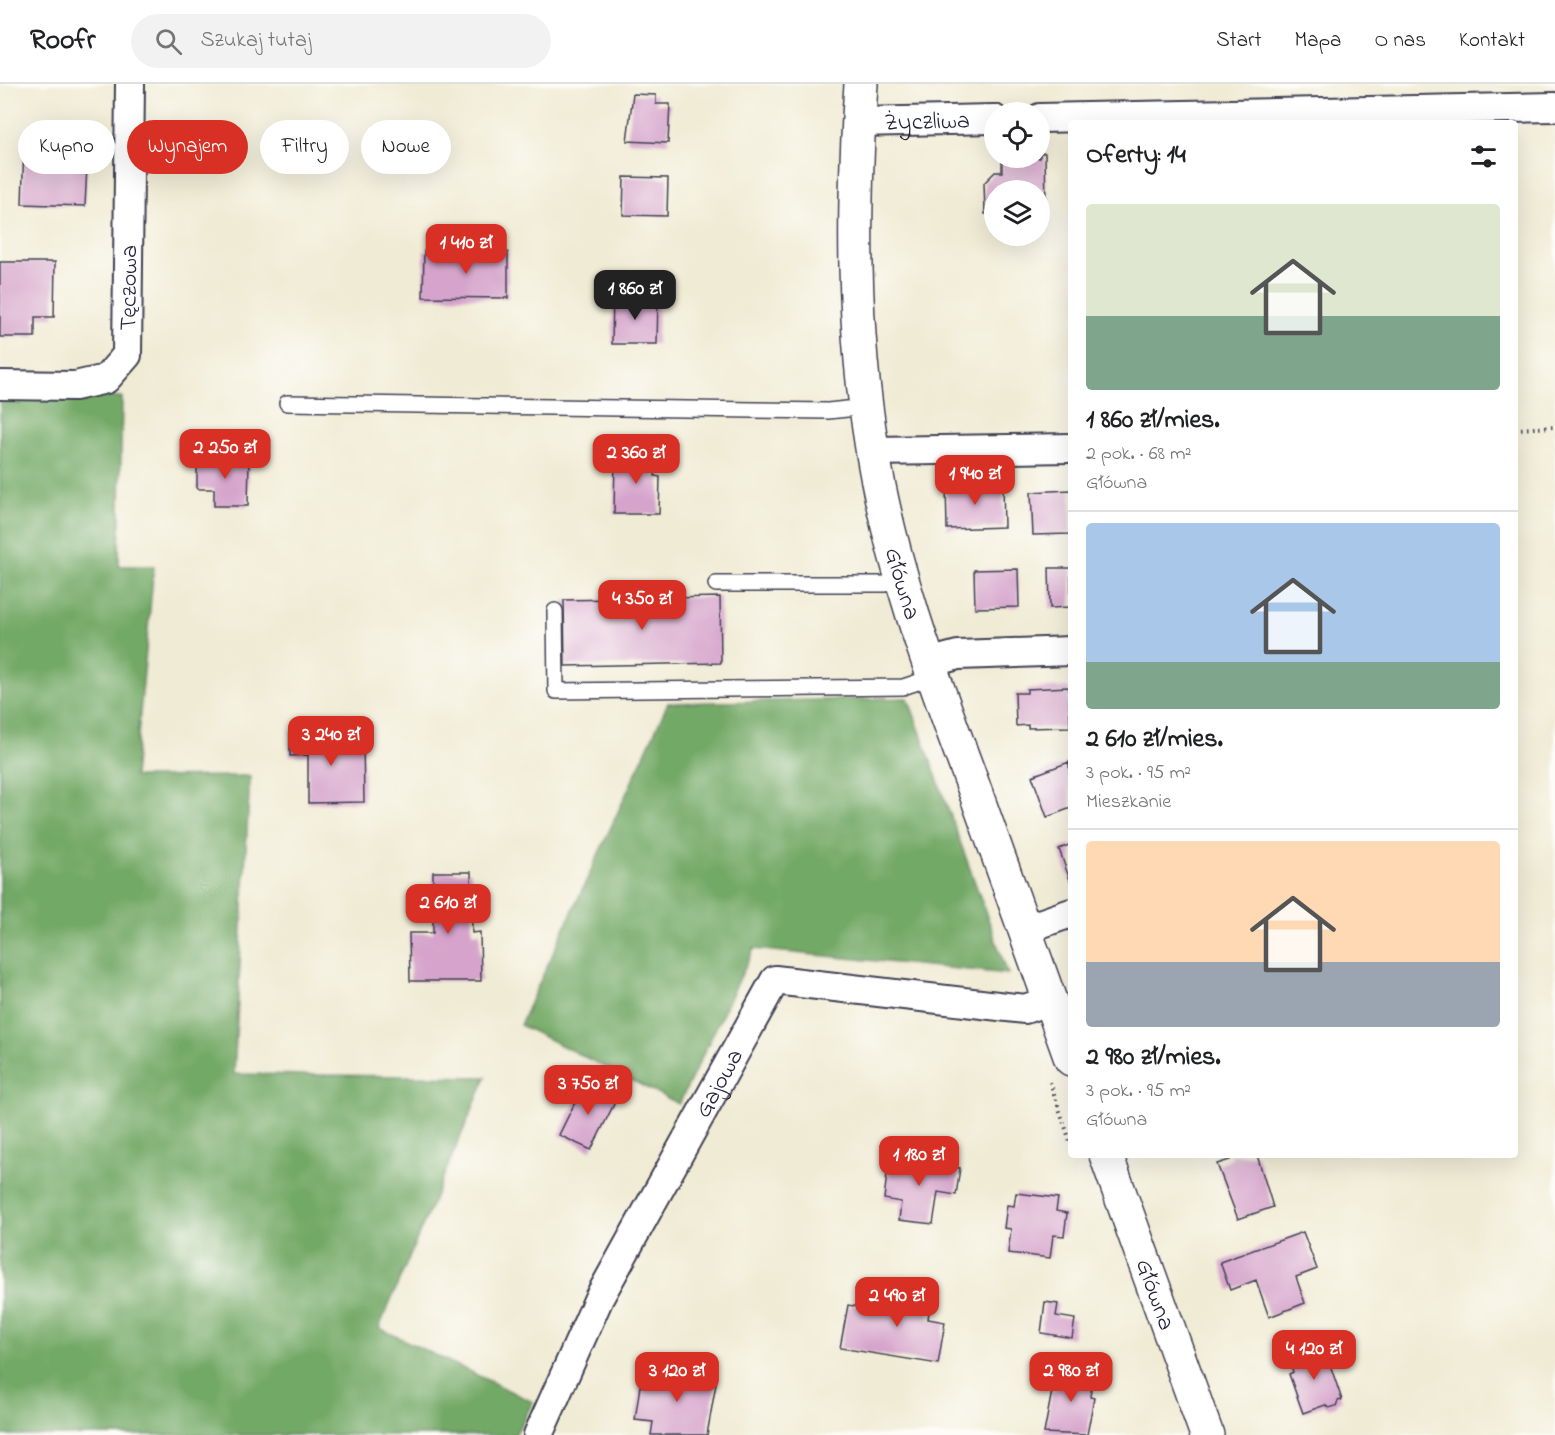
<!DOCTYPE html>
<html lang="pl">
<head>
<meta charset="utf-8">
<style>
	:root { --surface:#fff; --page:#f2f2f2; --text:#202124; --muted:#757577; --line:#e0e0e0; --accent:#d93025 }
	body { margin:0; font-family:"Indie Flower",sans-serif; background:var(--page); color:var(--text); height:100vh; display:flex; flex-direction:column; font-size:22px; white-space:nowrap }
	* { box-sizing:border-box; margin:0 }
	p { font-size:20px; color:var(--muted) }
	.icon { flex:none; width:33px; height:33px; fill:none; stroke:currentColor; stroke-width:2; stroke-linecap:round; stroke-linejoin:round }
	.map { position:relative; flex:1; overflow:hidden }
	.details { position:absolute; left:1068px; top:36px; width:450px; height:1038px; display:flex; flex-direction:column; background:var(--surface); border-radius:6px; box-shadow:0 6px 24px #0002 }
	.details>* { flex:none }
	.banner { position:absolute; left:18px; top:36px; width:570px; height:54px; display:flex; gap:12px }
	.controls { position:absolute; left:984px; top:18px; display:grid; gap:12px }
	.controls a { display:grid; place-items:center; width:66px; height:66px; border-radius:50%; background:var(--surface); box-shadow:0 6px 24px #0002; font-size:30px }
	.price { position:absolute; translate:-50% -51px; padding:0 14px; border-radius:12px; background:var(--accent); color:#fff; font-size:20px; line-height:39px; filter:drop-shadow(0 2px 3px #0008) }
	.price::after { content:''; position:absolute; left:50%; top:36px; width:18px; height:14px; margin-left:-9px; background:inherit; clip-path:polygon(0 0,100% 0,50% 100%) }
	.price.current { background:#222; color:#fff }
	ul { padding:0; list-style:none }
	li { display:grid; align-content:center; gap:12px; height:318px; padding:0 18px }
	li+li { border-top:2px solid var(--line) }
	li span { display:grid; place-items:center; height:186px; border-radius:6px; color:#555 }
	li>.icon { margin-inline-start:auto }
	span .icon { width:108px; height:108px; fill:#fffc; stroke-width:1 }
	li b { font-size:26px }
	h2 { display:flex; justify-content:space-between; align-items:center; height:72px; padding:0 18px; font-size:26px }
	.chip { padding:0 21px; border-radius:27px; background:var(--surface); box-shadow:0 6px 24px #0002; font-size:21px; line-height:54px }
	.chip.current { background:var(--accent); color:#fff }
	header { display:flex; align-items:center; gap:36px; box-sizing:border-box; height:84px; padding:0 30px; background:var(--surface); border-bottom:2px solid var(--line) }
	header strong { font-size:28px }
	nav { display:flex; gap:33px; margin-inline-start:auto; font-size:21px }
	.search { width:420px; height:54px; background:var(--page); display:flex; align-items:center; gap:15px; box-sizing:border-box; padding:0 21px; border-radius:33px; color:var(--muted); font-size:22px }
	.map>svg:first-child { display:block }
	.forest { fill:#73a966; stroke:#4a6650; stroke-width:1.5 }
	.building { fill:#d5a3cb }
	.lines { fill:none; stroke-linecap:round; stroke-linejoin:round }
	.service-casing { stroke:#414052; stroke-width:18 }
	.minor-casing { stroke:#414052; stroke-width:32 }
	.tertiary-casing { stroke:#414052; stroke-width:36 }
	.path { stroke:#414052; stroke-width:4; stroke-dasharray:1.5 4.5; stroke-linecap:butt }
	.service { stroke:#fff; stroke-width:15 }
	.minor { stroke:#fff; stroke-width:28 }
	.tertiary { stroke:#fff; stroke-width:33 }
	.labels { text-anchor:middle; stroke-width:4.5; stroke-linejoin:round; paint-order:stroke }
	.street-label { font-size:24px; fill:#22223b; stroke:#fdfcf7 }
</style>
</head>
<body>
<header>
<strong>Roofr</strong>
<div class="search"><svg class="icon" aria-label="search" viewBox="0 0 24 24"><circle cx="10" cy="10" r="6"/><path d="M15 15l6 6"/></svg>Szukaj tutaj</div>
<nav><a>Start</a><a>Mapa</a><a>O nas</a><a>Kontakt</a></nav>
</header>
<div class="map">
<svg width="1555" height="1351" viewBox="0 0 1555 1351">
	<rect width="100%" height="100%" fill="#fdfcf7"/>
	<filter id="ink" filterUnits="userSpaceOnUse"><feTurbulence type="fractalNoise" baseFrequency=".0167" numOctaves="2"/><feDisplacementMap in="SourceGraphic" scale="12" xChannelSelector="R" yChannelSelector="G"/><feConvolveMatrix kernelMatrix="1 2 1 2 8 2 1 2 1" color-interpolation-filters="sRGB"/></filter>
	<filter id="wash" filterUnits="userSpaceOnUse"><feTurbulence type="fractalNoise" baseFrequency=".008" numOctaves="4" result="noise"/><feDisplacementMap in="SourceGraphic" scale="24" xChannelSelector="R" yChannelSelector="G"/><feGaussianBlur stdDeviation="1.35" result="paint"/><feColorMatrix in="noise" values="0 0 0 0 0 0 0 0 0 0 0 0 0 0 0 0 0 1.4 0 .05"/><feComposite in="paint" operator="in"/></filter>
	<g filter="url(#wash)">
		<rect width="100%" height="100%" fill="#f0ebd4"/>
		<path class="forest" d="M 0,313 L 122,313 L 119,482 L 154,482 L 134,693 L 250,692 L 234,990 L 486,993 L 379,1244 L 533,1318 L 515,1351 L 0,1351 Z
			M 908,614 L 1008,890 L 754,865 L 679,1020 L 520,941 L 668,619 Z"/>
		<g id="blocks">
			<path class="building" d="M 633,10 L 656,11 L 656,20 L 670,20 L 668,59 L 627,57 Z
				M 24,60 L 88,62 L 85,122 L 22,120 Z
				M 1040,69 L 1045,69 L 1046,119 L 1040,119 L 1040,106 L 994,106 L 994,129 L 985,130 L 984,99 L 995,88 L 1002,88 L 1002,74 L 1040,74 Z
				M 624,93 L 668,94 L 667,132 L 623,131 Z
				M 424,167 L 508,168 L 508,214 L 423,213 Z
				M 0,178 L 55,178 L 54,233 L 35,233 L 35,253 L 0,253 Z
				M 613,213 L 658,213 L 657,260 L 612,260 Z
				M 615,371 L 656,372 L 655,392 L 660,393 L 659,430 L 614,430 Z
				M 197,374 L 249,375 L 248,422 L 214,422 L 214,405 L 197,405 Z
				M 1003,399 L 1004,443 L 947,445 L 946,401 Z
				M 1071,406 L 1071,450 L 1033,451 L 1031,408 Z
				M 1049,484 L 1071,484 L 1071,523 L 1050,524 Z
				M 1018,485 L 1019,523 L 975,524 L 974,486 Z
				M 720,513 L 721,579 L 565,582 L 564,516 Z
				M 1069,603 L 1070,643 L 1028,644 L 1028,641 L 1016,642 L 1015,609 L 1027,609 L 1027,605 Z
				M 290,646 L 309,646 L 309,652 L 363,654 L 364,718 L 308,719 L 308,671 L 290,672 Z
				M 1069,678 L 1071,724 L 1047,733 L 1032,692 Z
				M 1071,760 L 1071,799 L 1059,765 Z
				M 433,788 L 471,788 L 472,849 L 480,848 L 481,897 L 410,897 L 409,849 L 433,849 Z
				M 585,998 L 617,1014 L 591,1066 L 559,1051 Z
				M 1232,1071 L 1257,1071 L 1273,1123 L 1238,1135 L 1217,1080 L 1230,1076 Z
				M 889,1073 L 960,1084 L 956,1111 L 938,1108 L 933,1140 L 899,1136 L 901,1118 L 884,1115 Z
				M 1016,1109 L 1058,1114 L 1056,1127 L 1067,1129 L 1064,1152 L 1053,1151 L 1050,1174 L 1008,1169 L 1011,1145 L 1004,1144 L 1007,1121 L 1014,1122 Z
				M 1303,1148 L 1317,1185 L 1296,1193 L 1305,1219 L 1269,1233 L 1256,1196 L 1230,1206 L 1220,1178 Z
				M 907,1196 L 933,1201 L 928,1235 L 945,1238 L 938,1280 L 840,1264 L 848,1221 L 902,1230 Z
				M 1045,1218 L 1058,1220 L 1056,1232 L 1075,1235 L 1072,1254 L 1041,1249 Z
				M 1324,1263 L 1342,1316 L 1338,1317 L 1336,1322 L 1329,1324 L 1325,1321 L 1303,1329 L 1289,1290 L 1293,1288 L 1289,1275 Z
				M 1060,1282 L 1094,1288 L 1090,1313 L 1094,1314 L 1087,1351 L 1044,1349 L 1052,1307 L 1056,1308 Z
				M 656,1284 L 717,1294 L 707,1351 L 651,1351 L 653,1338 L 635,1336 L 640,1302 L 652,1304 Z"/>
		</g>
	</g>
	<g filter="url(#ink)">
		<use href="#blocks" fill-opacity="0" stroke="#414052" stroke-width="1.5"/>
		<g class="lines">
			<g class="service-casing">
				<path id="service" d="M 287,319 L 828,327 L 866,323
					M 716,500 L 885,500 L 902,495
					M 555,527 L 556,607 L 903,603 L 933,593"/>
			</g>
			<g class="minor-casing">
				<g id="minor">
					<path d="M 1040,34 L 1555,23"/>
					<path id="s1" d="M 858,38 L 994,35"/>
					<path id="s2" d="M 0,301 L 75,302 L 106,295 L 127,271 L 130,0"/>
					<path d="M 872,367 L 1071,364"/>
					<path d="M 928,579 L 958,571 L 1071,567"/>
					<path d="M 1025,845 L 1071,829"/>
					<path id="s3" d="M 538,1351 L 599,1214 L 775,896 L 1025,925 L 1050,916"/>
				</g>
			</g>
			<g class="tertiary-casing">
				<g id="tertiary">
					<path id="s4" d="M 861,0 C 853,122 852,243 872,364 C 890,477 930,586 970,693 C 1004,787 1037,881 1071,975"/>
					<path id="s5" d="M 1106,1071 L 1207,1351"/>
				</g>
			</g>
			<path class="path" d="M 1515,345 L 1555,343
				M 1050,998 L 1071,1060"/>
			<use href="#service" class="service"/>
			<use href="#minor" class="minor"/>
			<use href="#tertiary" class="tertiary"/>
		</g>
	</g>
	<g class="labels">
		<g class="street-label">
			<text dy="8" stroke="none"><textPath href="#s1" startOffset="69">Życzliwa</textPath></text>
			<text dy="8" stroke="none"><textPath href="#s2" startOffset="206">Tęczowa</textPath></text>
			<text dy="8" stroke="none"><textPath href="#s4" startOffset="504">Główna</textPath></text>
			<text dy="8" stroke="none"><textPath href="#s3" startOffset="396">Gajowa</textPath></text>
			<text dy="8" stroke="none"><textPath href="#s5" startOffset="148">Główna</textPath></text>
		</g>
	</g>
</svg>
<div class="controls">
<a><svg class="icon" aria-label="locate" viewBox="0 0 24 24"><circle cx="12" cy="12" r="6"/><path d="M12 2v4M12 18v4M2 12h4M18 12h4"/></svg></a>
<a><svg class="icon" aria-label="layers" viewBox="0 0 24 24"><path d="M12 4l9 5-9 5-9-5zM3 14l9 5 9-5"/></svg></a>
</div>
<b class="price" style="left:466px;top:191px">1 410 zł</b>
<b class="price current" style="left:635px;top:237px">1 860 zł</b>
<b class="price" style="left:225px;top:396px">2 250 zł</b>
<b class="price" style="left:636px;top:401px">2 360 zł</b>
<b class="price" style="left:975px;top:422px">1 940 zł</b>
<b class="price" style="left:642px;top:547px">4 350 zł</b>
<b class="price" style="left:331px;top:683px">3 240 zł</b>
<b class="price" style="left:448px;top:851px">2 610 zł</b>
<b class="price" style="left:588px;top:1032px">3 750 zł</b>
<b class="price" style="left:919px;top:1103px">1 180 zł</b>
<b class="price" style="left:897px;top:1244px">2 490 zł</b>
<b class="price" style="left:1314px;top:1297px">4 120 zł</b>
<b class="price" style="left:677px;top:1319px">3 120 zł</b>
<b class="price" style="left:1071px;top:1319px">2 980 zł</b>
<div class="banner">
<a class="chip">Kupno</a>
<a class="chip current">Wynajem</a>
<a class="chip">Filtry</a>
<a class="chip">Nowe</a>
</div>
<section class="details">
<h2>Oferty: 14<svg class="icon" aria-label="filters" viewBox="0 0 24 24"><path d="M4 7h16M4 17h16"/><circle cx="9" cy="7" r="2"/><circle cx="15" cy="17" r="2"/></svg></h2>
<ul>
<li><span style="background:linear-gradient(#dfe7d0 60%,#7fa58c 0)"><svg class="icon" aria-label="home" viewBox="0 0 24 24"><path d="M3 11l9-7 9 7M6 9v11h12V9"/></svg></span><div><b>1 860 zł/mies.</b><p>2 pok. · 68 m²</p><p>Główna</p></div></li>
<li><span style="background:linear-gradient(#a9c7e8 75%,#7fa58c 0)"><svg class="icon" aria-label="home" viewBox="0 0 24 24"><path d="M3 11l9-7 9 7M6 9v11h12V9"/></svg></span><div><b>2 610 zł/mies.</b><p>3 pok. · 95 m²</p><p>Mieszkanie</p></div></li>
<li><span style="background:linear-gradient(#ffd9b3 65%,#9aa5b1 0)"><svg class="icon" aria-label="home" viewBox="0 0 24 24"><path d="M3 11l9-7 9 7M6 9v11h12V9"/></svg></span><div><b>2 980 zł/mies.</b><p>3 pok. · 95 m²</p><p>Główna</p></div></li>
</ul>
</section>
</div>
</body>
</html>
